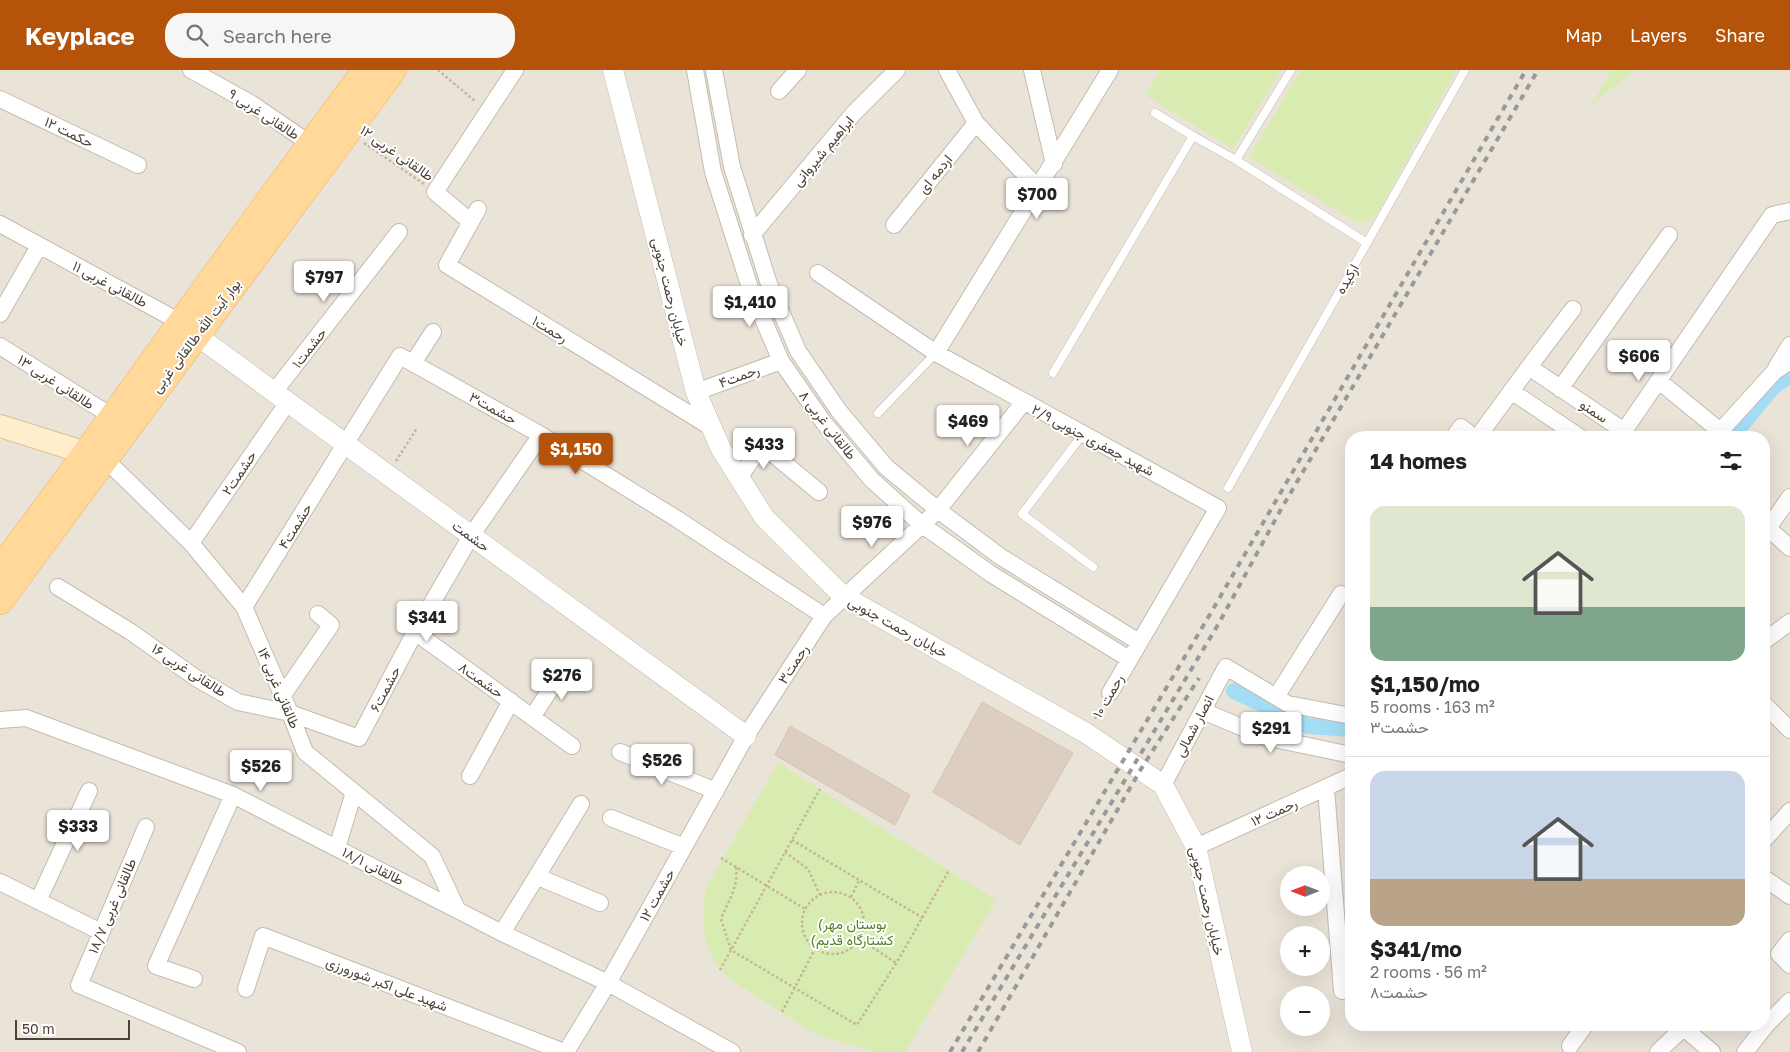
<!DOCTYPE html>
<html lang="en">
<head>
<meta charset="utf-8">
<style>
	:root { --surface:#fff; --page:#f6f6f6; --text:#202124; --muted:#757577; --line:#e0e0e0; --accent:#b45309 }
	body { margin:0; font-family:"Golos Text",Vazirmatn,sans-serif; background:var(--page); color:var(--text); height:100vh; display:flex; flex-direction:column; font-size:19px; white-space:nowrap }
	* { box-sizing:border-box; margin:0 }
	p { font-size:16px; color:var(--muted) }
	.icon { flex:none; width:28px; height:28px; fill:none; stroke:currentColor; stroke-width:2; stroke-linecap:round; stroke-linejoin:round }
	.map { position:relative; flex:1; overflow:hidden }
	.sheet { position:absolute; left:1345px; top:361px; width:425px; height:600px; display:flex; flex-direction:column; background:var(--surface); border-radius:20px; box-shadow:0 5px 20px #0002 }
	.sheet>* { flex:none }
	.needle { width:32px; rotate:270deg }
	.tools { position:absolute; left:1280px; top:796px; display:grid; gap:10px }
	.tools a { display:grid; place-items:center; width:50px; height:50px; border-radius:50%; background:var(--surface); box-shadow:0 5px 20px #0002; font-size:25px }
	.scale { position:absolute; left:15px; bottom:12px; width:115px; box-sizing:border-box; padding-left:5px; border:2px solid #4b4137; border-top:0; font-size:14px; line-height:18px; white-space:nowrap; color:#4b4137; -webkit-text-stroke:4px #fff; paint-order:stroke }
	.price { position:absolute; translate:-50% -42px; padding:0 11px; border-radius:5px; background:#fff; color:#222; font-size:16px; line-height:32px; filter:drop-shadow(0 1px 2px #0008) }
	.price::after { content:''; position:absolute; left:50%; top:30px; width:15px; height:11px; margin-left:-8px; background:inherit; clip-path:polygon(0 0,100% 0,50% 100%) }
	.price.active { background:var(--accent); color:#fff }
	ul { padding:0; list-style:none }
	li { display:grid; align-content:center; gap:10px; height:265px; padding:0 25px }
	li+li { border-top:1px solid var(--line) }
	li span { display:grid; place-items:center; height:155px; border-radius:15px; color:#555 }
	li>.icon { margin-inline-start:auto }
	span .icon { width:90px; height:90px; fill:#fffc; stroke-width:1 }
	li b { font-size:21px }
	h2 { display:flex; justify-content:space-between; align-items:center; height:60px; padding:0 25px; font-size:21px }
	header { display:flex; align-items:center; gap:30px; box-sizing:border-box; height:70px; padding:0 25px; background:var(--accent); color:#fff }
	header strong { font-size:24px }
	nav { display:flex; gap:28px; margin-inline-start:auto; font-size:18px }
	.search { width:350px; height:45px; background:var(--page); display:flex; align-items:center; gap:12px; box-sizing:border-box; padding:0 18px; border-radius:20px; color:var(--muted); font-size:19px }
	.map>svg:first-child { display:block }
	.residential { fill:#eae3d8; fill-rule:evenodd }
	.green { fill:#d8ecb1 }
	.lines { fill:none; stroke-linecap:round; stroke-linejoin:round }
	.canal { stroke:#a4dcf5; stroke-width:16 }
	.building { fill:#dccfc2; stroke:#d4c3b1 }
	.service-casing { stroke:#c5bbaf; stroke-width:9 }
	.minor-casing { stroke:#c5bbaf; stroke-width:18 }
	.tertiary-casing { stroke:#c5bbaf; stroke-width:21 }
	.secondary-casing { stroke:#d9c198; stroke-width:24 }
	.primary-casing { stroke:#ecb562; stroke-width:26 }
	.path { stroke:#c5b39c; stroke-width:2.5; stroke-dasharray:2.5 2.5; stroke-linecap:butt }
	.service { stroke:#fff; stroke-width:8 }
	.minor { stroke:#fff; stroke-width:16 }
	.tertiary { stroke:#fff; stroke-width:20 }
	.secondary { stroke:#ffedcb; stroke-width:22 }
	.primary { stroke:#ffd89a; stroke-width:25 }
	.rail { stroke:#999; stroke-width:4; stroke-dasharray:6 6; stroke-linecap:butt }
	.labels { text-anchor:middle; stroke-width:4; stroke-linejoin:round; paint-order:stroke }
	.street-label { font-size:14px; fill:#4b4137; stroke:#fff }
	.park-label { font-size:14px; fill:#528225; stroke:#fff }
</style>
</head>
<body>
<header>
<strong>Keyplace</strong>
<div class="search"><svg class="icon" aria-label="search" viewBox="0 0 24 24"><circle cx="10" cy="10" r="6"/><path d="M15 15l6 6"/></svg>Search here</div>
<nav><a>Map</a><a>Layers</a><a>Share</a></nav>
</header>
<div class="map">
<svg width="1790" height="982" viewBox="0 0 1790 982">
	<rect width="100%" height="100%" fill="#f6f1ea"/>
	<path class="residential" d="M 0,0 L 1790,0 L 1790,982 L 0,982 ZM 1351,368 L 1764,368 L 1764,955 L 1351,955 ZM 1289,805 L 1321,805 L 1321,838 L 1289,838 ZM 1289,865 L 1321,865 L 1321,898 L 1289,898 ZM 1289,925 L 1321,925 L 1321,958 L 1289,958 Z"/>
	<path class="green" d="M 1160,0 L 1281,0 L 1233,79 L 1145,25 Z
		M 1301,0 L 1456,0 L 1379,140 L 1370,151 L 1354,151 L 1249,87 Z
		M 1612,0 L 1635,0 L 1591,35 Z
		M 778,693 L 996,830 L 905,982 L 877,982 L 819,966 L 732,911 C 703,886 699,852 707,816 Z"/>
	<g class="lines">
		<path class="canal" d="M 1731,368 L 1772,318 L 1790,305
			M 1234,621 L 1308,656 L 1351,659"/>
	</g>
	<path class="building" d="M 982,632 L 1073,683 L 1020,775 L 933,722 Z
		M 790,656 L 910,725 L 895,755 L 775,685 Z"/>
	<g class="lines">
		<g class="service-casing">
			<path id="service" d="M 1291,0 L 1236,90 L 1367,173
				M 1155,43 L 1193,66
				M 1053,303 L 1193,66 L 1236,90
				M 878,343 L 936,283
				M 1083,364 L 1022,444 L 1093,497
				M 1228,418 L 1465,0"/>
		</g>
		<g class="minor-casing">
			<path id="minor" d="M 191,0 L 252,34 L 309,73
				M 695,0 L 713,102 L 751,221 L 781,291 L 824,353 L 872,410 L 921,454 L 991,504 L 1129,589
				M 714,0 L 732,97 L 769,214 L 798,281 L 839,341 L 886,397 L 938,440 L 1001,487 L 1139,572
				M 947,0 L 976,53 L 1038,118
				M 1032,0 L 1054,94
				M 779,21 L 798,0
				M 0,29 L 138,95
				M 478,139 L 447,195 L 709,356
				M 471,152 L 435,122 L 515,0
				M 0,154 L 180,252
				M 894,155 L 976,53
				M 752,165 L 853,44 L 897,0
				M 818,203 L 936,283 L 1218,438 L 1110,623
				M 0,244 L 39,176
				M 0,276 L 113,347
				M 936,283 L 1110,0
				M 413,293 L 433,262
				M 1529,297 L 1573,239
				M 1776,298 L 1790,275
				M 1659,311 L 1720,361
				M 1560,319 L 1669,165
				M 1511,321 L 1581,368
				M 274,322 L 399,162
				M 696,322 L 781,291
				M 1453,368 L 1461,357 L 1475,368
				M 1477,368 L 1529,297 L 1624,361 L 1772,145 L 1790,141
				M 1714,368 L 1774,302 L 1790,291
				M 105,389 L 191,473 L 244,537 L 290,643 L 305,682 L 432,786 L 457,839
				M 739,408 L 762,375 L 819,422
				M 1790,427 L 1768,458 L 1790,478
				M 191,473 L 288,332
				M 58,517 L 131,562 L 196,608 L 238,632 L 290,643 L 359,668 L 415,562 L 471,466 L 541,365
				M 244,537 L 400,286 L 541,365 L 677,449 L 824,546
				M 415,562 L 572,676
				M 1764,571 L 1790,552
				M 283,625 L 331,555 L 318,544
				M 1276,627 L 1341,524
				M 1764,634 L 1790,660
				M 1203,641 L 1265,667 L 1351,685
				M 533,646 L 564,598
				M 0,650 L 26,648 L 233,725 L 502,863 L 608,913 L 732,982
				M 620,682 L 716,721
				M 470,706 L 511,631
				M 1163,715 L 1226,597 L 1288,634 L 1351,646
				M 1326,718 L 1342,921
				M 611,748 L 684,777
				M 146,757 L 79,915 L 238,982
				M 1764,770 L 1790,741
				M 1196,777 L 1351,706
				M 337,778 L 354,722
				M 538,807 L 600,833
				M 1764,808 L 1790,826
				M 0,812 L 101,862
				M 38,831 L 89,721
				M 502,863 L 581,734
				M 1790,870 L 1779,884 L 1790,895
				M 194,909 L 156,896 L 233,725
				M 246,919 L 263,866 L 564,982
				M 1767,954 L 1790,931
				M 1680,955 L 1712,982
				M 1570,976 L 1585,955
				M 566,982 L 608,913 L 746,666 L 824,546 L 938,440 L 1023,333
				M 1658,982 L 1683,958
				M 1745,982 L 1767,954 L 1764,951"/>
		</g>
		<g class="tertiary-casing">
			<path id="tertiary" d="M 613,0 L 696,322 L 721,379 L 764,447 L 843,526 L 1086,663 L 1163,715 L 1196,777 L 1242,982
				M 196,265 L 746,666"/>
		</g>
		<g class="secondary-casing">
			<path id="secondary" d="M 0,356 L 102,388"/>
		</g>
		<g class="primary-casing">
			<path id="primary" d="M 0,498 C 124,334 241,164 365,0
				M 0,532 L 394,0"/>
		</g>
		<path class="path" d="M 438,0 L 475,31
			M 364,73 L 424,114
			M 396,391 L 417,358
			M 1095,649 L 1102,636
			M 792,770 L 923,848
			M 785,782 L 808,799 L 820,825
			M 721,788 L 805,839
			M 736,797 C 739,817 728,831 721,849 L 731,880 L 857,955 L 900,887 L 949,800
			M802 853a31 31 0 1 1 62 0a31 31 0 1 1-62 0Z
			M 851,827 L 859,811
			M 860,869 L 896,893
			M 720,900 L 820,719
			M 782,942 L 815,879"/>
		<use href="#service" class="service"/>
		<use href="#minor" class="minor"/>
		<use href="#tertiary" class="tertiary"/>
		<use href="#secondary" class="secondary"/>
		<use href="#primary" class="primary"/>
		<path class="rail" d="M 950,982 L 1209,546 L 1526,0
			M 962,982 L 1219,553 L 1280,441 L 1538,0
			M 978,982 L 1141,699 L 1199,608"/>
	</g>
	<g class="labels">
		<g class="street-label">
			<text transform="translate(264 44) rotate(33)" y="5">طالقانی غربی ۹</text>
			<text transform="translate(69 62) rotate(26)" y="5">حکمت ۱۲</text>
			<text transform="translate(823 81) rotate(-50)" y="5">ابراهیم شیروانی</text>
			<text transform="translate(397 83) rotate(35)" y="5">طالقانی غربی ۱۲</text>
			<text transform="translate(935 104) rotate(-51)" y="5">اردمه ای</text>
			<text transform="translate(1347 209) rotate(-60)" y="5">ارکیده</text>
			<text transform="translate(110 214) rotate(28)" y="5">طالقانی غربی ۱۱</text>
			<text transform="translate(670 222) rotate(76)" y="5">خیابان رحمت جنوبی</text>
			<text transform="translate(550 259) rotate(31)" y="5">رحمت۱</text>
			<text transform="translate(196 266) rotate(-53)" y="5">بوار آیت الله طالقانی غربی</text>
			<text transform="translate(309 278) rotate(-52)" y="5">حشمت۱</text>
			<text transform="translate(739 306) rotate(-20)" y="5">رحمت۴</text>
			<text transform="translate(56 312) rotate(33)" y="5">طالقانی غربی ۱۳</text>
			<text transform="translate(493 338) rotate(29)" y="5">حشمت۳</text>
			<text transform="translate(1594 341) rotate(34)" y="5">سمنو</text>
			<text transform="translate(828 355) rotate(52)" y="5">طالقانی غربی ۸</text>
			<text transform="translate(1093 370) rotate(28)" y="5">شهید جعفری جنوبی ۲/۹</text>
			<text transform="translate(239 403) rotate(-56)" y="5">حشمت۲</text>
			<text transform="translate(295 456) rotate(-58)" y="5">حشمت۴</text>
			<text transform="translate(471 466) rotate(36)" y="5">حشمت</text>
			<text transform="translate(898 557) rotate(29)" y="5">خیابان رحمت جنوبی</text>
			<text transform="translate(793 594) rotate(-57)" y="5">رحمت۳</text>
			<text transform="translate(189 600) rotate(33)" y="5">طالقانی غربی ۱۶</text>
			<text transform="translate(481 610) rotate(35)" y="5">حشمت۸</text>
			<text transform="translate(279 618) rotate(67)" y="5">طالقانی غربی ۱۴</text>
			<text transform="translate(385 619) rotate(-62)" y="5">حشمت۶</text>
			<text transform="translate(1108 626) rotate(-60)" y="5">رحمت ۱۰</text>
			<text transform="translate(1194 656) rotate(-62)" y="5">انصار شمالی</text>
			<text transform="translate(1274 742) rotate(-24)" y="5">رحمت ۱۲</text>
			<text transform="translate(373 796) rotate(27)" y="5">طالقانی ۱۸/۱</text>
			<text transform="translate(657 825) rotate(-61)" y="5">حشمت ۱۲</text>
			<text transform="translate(1207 831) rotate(77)" y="5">خیابان رحمت جنوبی</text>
			<text transform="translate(112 836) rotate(-67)" y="5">طالقانی غربی ۱۸/۷</text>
			<text transform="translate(387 914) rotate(21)" y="5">شهید علی اکبر شورورزی</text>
		</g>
		<g class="park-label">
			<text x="852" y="859">(بوستان مهر<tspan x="852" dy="16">(کشتارگاه قدیم</tspan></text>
		</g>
	</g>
</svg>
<div class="tools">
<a><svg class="needle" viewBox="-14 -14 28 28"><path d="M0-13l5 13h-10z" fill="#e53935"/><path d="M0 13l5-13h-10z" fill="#757577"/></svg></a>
<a>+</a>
<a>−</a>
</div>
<div class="scale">50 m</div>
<b class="price" style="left:1037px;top:150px">$700</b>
<b class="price" style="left:324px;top:233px">$797</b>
<b class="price" style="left:750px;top:258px">$1,410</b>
<b class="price" style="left:1639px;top:312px">$606</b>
<b class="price" style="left:968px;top:377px">$469</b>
<b class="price" style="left:764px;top:400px">$433</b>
<b class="price active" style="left:576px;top:405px">$1,150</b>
<b class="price" style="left:872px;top:478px">$976</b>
<b class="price" style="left:427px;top:573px">$341</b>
<b class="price" style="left:562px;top:631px">$276</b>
<b class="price" style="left:1271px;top:684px">$291</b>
<b class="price" style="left:662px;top:716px">$526</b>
<b class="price" style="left:261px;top:722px">$526</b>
<b class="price" style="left:78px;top:782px">$333</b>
<section class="sheet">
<h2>14 homes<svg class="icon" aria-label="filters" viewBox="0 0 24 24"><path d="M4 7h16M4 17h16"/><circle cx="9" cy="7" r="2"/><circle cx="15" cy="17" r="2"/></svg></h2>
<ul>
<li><span style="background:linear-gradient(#dfe7d0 65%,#7fa58c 0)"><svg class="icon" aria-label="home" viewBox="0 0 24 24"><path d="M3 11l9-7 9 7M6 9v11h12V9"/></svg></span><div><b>$1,150/mo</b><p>5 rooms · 163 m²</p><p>حشمت۳</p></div></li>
<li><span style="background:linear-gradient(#c9d6e8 70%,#b9a48a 0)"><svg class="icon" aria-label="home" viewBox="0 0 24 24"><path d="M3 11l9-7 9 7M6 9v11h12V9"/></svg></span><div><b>$341/mo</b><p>2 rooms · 56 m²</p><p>حشمت۸</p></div></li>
</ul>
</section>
</div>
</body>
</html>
